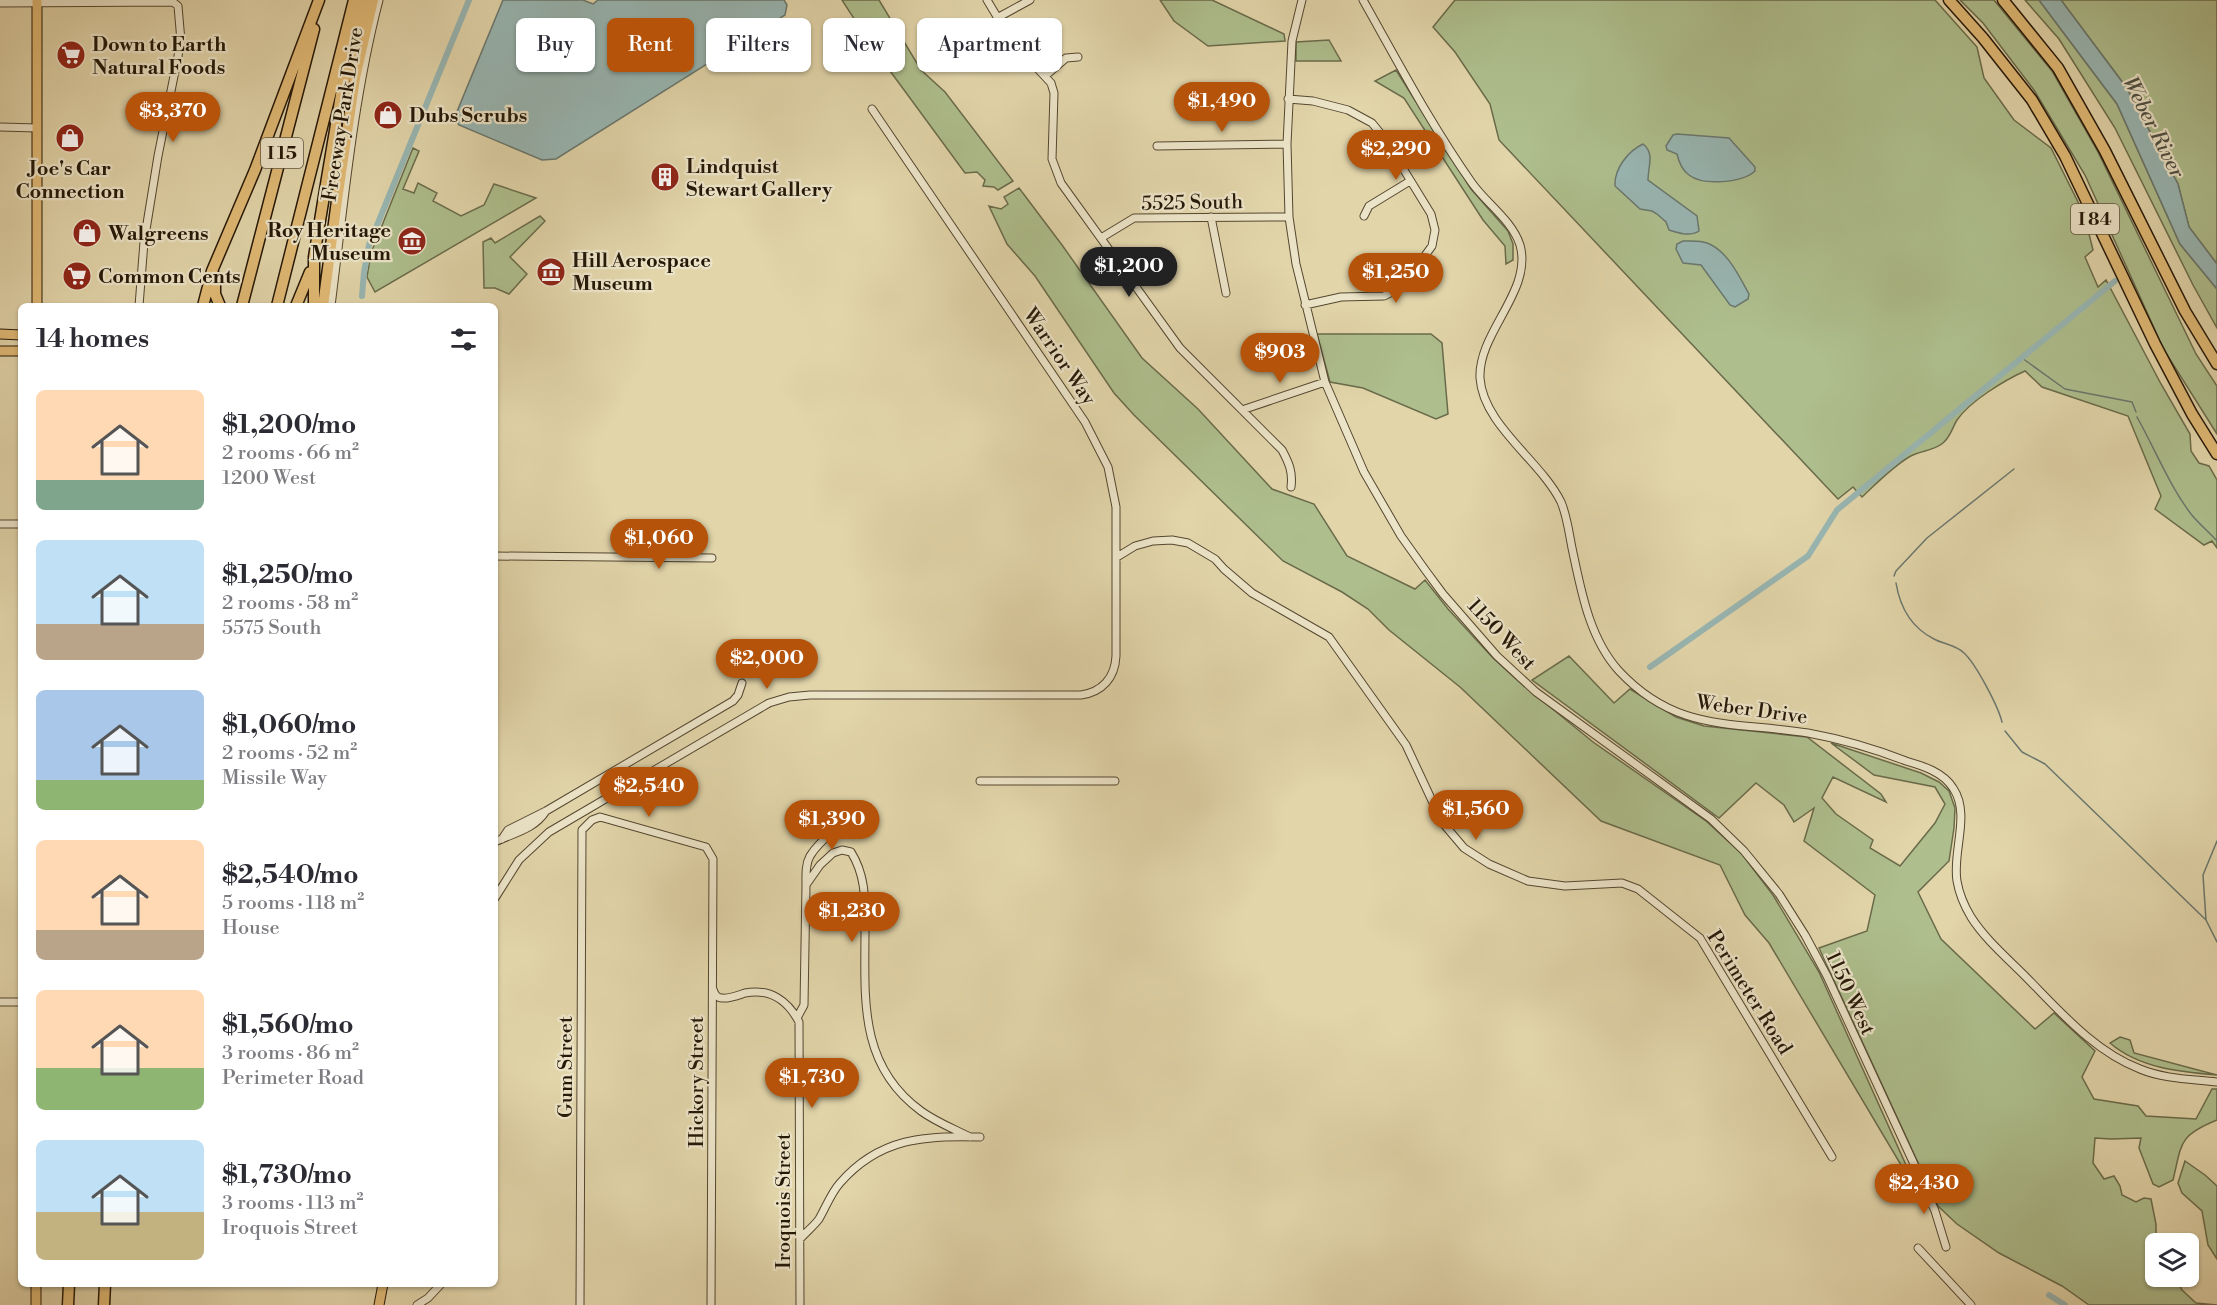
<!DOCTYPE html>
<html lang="en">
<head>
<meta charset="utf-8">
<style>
	:root { --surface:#fff; --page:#f2f2f3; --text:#2b2b33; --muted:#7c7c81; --accent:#b45309 }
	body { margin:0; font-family:"Libre Bodoni",serif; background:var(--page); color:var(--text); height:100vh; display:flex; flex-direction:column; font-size:22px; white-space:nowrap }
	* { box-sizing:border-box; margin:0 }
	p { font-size:20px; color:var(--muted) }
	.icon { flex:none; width:33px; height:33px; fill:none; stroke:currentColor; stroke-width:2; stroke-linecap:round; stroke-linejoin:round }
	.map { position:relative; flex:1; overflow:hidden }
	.details { position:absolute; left:18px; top:303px; width:480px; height:984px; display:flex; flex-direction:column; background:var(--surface); border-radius:9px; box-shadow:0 2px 4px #0004 }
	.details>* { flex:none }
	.hud { position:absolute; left:516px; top:18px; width:570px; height:54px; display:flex; gap:12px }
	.buttons { position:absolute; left:2145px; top:1233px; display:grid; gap:12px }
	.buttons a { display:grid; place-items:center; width:54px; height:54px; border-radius:9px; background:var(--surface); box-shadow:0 2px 4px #0004; font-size:30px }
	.price { position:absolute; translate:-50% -51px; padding:0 14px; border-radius:21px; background:var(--accent); color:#fff; font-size:20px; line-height:39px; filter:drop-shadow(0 2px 3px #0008) }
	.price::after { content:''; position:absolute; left:50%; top:36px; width:18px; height:14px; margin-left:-9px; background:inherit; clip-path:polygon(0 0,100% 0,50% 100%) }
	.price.active { background:#222; color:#fff }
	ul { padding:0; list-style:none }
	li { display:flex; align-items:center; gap:18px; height:150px; padding:0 18px }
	li span { display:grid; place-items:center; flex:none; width:168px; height:120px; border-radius:9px; color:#555 }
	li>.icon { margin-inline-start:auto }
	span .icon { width:72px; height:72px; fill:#fffc; stroke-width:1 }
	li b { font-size:26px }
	h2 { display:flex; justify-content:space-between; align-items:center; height:72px; padding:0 18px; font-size:26px }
	.pill { padding:0 21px; border-radius:9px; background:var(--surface); box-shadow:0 2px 4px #0004; font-size:21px; line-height:54px }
	.pill.active { background:var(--accent); color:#fff }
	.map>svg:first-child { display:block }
	.green { fill:#aebe8d; stroke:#6a6b4a; stroke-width:1.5 }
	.water { fill:#98b6b2; stroke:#6a776e; stroke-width:1.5 }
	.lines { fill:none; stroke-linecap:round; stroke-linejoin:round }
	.stream { stroke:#6a776e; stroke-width:1.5 }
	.canal { stroke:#98b6b2; stroke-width:6 }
	.minor-casing { stroke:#544730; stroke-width:9 }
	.major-casing { stroke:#251808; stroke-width:11 }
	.highway-casing { stroke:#251808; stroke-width:13 }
	.minor { stroke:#ece4c8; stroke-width:7 }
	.major { stroke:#e1ba75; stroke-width:9 }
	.highway { stroke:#e1ba75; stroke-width:10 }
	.labels { text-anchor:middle; stroke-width:4.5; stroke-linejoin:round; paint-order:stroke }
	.shield { fill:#ece4c8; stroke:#615542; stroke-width:1.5 }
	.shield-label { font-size:18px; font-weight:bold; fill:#251808 }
	.poi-label { font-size:20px; font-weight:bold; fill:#251808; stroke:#ece4c8; text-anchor:start }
	.street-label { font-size:20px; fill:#251808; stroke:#ece4c8 }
	.water-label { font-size:21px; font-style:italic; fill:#4d4f44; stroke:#ece4c8 }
</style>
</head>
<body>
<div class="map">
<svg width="2217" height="1305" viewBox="0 0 2217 1305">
	<rect width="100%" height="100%" fill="#e2d5aa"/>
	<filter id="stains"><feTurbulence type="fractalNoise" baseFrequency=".00333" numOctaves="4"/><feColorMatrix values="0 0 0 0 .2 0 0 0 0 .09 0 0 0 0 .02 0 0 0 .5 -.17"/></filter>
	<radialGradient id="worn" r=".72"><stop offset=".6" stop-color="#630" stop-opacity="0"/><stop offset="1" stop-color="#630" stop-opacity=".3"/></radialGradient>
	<path class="green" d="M 842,0 L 879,0 L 921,70 L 945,92 L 1013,181 L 998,190 L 994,187 L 983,186 L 985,180 L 977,172 L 965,173 L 871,45 Z
		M 1160,0 L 1212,0 L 1284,34 L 1285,41 L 1208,46 L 1174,21 Z
		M 1455,0 L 1935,0 L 1977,47 L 1984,78 L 2014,120 L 2051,148 L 2084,214 L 2093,250 L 2085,257 L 2098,287 L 2106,280 L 2161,384 L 2190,434 L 2191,451 L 2199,463 L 2209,466 L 2217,480 L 2217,548 L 2212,541 L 2204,545 L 2155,509 L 2161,496 L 2128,416 L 2042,387 L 2025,371 C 2005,380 1970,401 1957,420 C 1952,428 1951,436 1943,443 C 1932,452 1920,450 1909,457 C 1891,468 1877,483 1862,497 L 1853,487 L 1838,499 L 1499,140 L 1490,104 L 1455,52 L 1433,27 Z
		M 1960,0 L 1994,0 L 2052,71 L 2098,152 L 2196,354 L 2217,386 L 2217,434 L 2164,350 L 2085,175 L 2034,90 L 1983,23 Z
		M 2025,0 L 2039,0 L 2117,104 L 2180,244 L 2217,289 L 2217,328 L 2193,285 L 2115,128 L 2059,39 Z
		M 2061,0 L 2217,0 L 2217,264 L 2189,227 L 2178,184 L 2126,87 Z
		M 1329,40 L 1341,61 L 1296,61 L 1296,42 Z
		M 1396,70 L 1471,189 L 1508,231 L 1513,244 L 1513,260 L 1506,264 L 1505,246 L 1483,220 L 1404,98 L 1375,81 Z
		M 413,148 L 419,151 L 403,189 L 414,193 L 418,183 L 437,193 L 433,201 L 461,216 L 484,205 L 494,184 L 536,198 L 375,292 L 367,277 L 371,253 Z
		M 1019,188 L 1062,245 L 1142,358 L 1198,409 L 1272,489 L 1314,504 L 1347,556 L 1415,589 L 1425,580 L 1448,609 L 1493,658 L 1516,679 L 1593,742 L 1706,821 L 1741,853 L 1773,895 L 1819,972 L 1906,1165 L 1901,1165 L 1769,943 L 1745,915 L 1720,865 L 1601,821 L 1460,687 L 1389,630 L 1368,609 L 1342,592 L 1283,561 L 1134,415 L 1114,393 L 1035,276 L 1007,244 L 989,206 L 1001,209 L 1008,204 L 1004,197 Z
		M 540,216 L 545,221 L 510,257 L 527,274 L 509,294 L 495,288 L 484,288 L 483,242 L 491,238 L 495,243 Z
		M 1317,334 L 1431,334 L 1442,343 L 1448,414 L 1436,419 L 1363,388 L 1330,382 Z
		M 1569,656 L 1614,703 L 1630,689 L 1676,717 L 1704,726 L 1807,737 L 1881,794 L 1886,802 L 1833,777 L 1822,798 L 1836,814 L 1873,840 L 1870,848 L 1900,866 L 1935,823 L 1945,804 L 1935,787 L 1874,775 L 1831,743 L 1921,773 L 1939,782 L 1949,791 L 1955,808 L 1954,828 L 1949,861 L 1918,892 L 1941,939 L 2035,1029 L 2054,1013 L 2095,1051 L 2082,1077 L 2094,1099 L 2138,1106 L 2146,1116 L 2196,1119 L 2212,1089 L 2217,1089 L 2217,1120 C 2178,1136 2182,1143 2173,1180 L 2159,1187 L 2153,1184 L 2139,1148 L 2141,1138 L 2111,1139 L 2095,1138 L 2093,1163 L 2104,1179 L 2114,1176 L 2120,1186 L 2122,1195 L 2136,1202 L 2144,1198 L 2151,1199 L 2156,1224 L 2156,1276 L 2175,1277 L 2182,1290 L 2196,1303 L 2217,1305 L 2089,1305 L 2062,1286 L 1999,1253 L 1957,1224 L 1938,1206 L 1819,948 L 1867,931 L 1875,895 L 1804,841 L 1814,808 L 1794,822 L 1784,805 L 1756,783 L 1719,818 L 1532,680 Z
		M 2120,1037 L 2130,1040 L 2134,1053 L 2217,1075 C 2180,1072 2139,1068 2110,1043 Z
		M 2185,1161 L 2205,1175 L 2217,1186 L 2217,1259 L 2208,1245 L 2202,1211 L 2182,1193 L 2178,1183 Z"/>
	<path class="water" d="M 503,0 L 583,0 L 593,4 L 598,0 L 784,0 L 787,5 L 785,15 L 556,159 L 542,160 L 459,125 L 456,121 L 456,114 Z
		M 2039,0 L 2061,0 L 2126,87 L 2178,184 L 2189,227 L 2217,264 L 2217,289 L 2180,244 L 2117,104 Z
		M 1677,134 L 1729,138 L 1755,167 L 1755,171 C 1742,183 1703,186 1689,175 C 1682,170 1679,163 1677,154 L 1667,150 L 1666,146 L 1673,135 Z
		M 1643,144 C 1655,153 1648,167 1648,180 L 1697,216 L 1699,231 C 1690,237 1678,233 1669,230 L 1666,222 L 1657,214 L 1652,211 L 1640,209 L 1615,186 C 1614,169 1628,151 1643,144 Z
		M 1683,241 C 1690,241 1700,240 1707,243 C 1727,250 1739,276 1749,294 L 1748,299 L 1735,307 L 1730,305 L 1701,265 L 1683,263 L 1676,249 L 1677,244 Z"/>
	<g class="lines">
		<path class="stream" d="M 2022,358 L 2065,389 L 2132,402 L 2136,412
			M 2137,417 C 2155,449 2169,485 2191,514 C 2199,524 2209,532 2217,541
			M 1894,576 L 1896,571 L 1927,538 L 2014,469
			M 1896,583 C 1900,607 1912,628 1934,639 C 1943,644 1956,645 1964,653 C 1976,664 1998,706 2002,722
			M 2005,731 L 2022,752 L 2045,764 L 2206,920
			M 2217,841 L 2203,875 L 2206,920 L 2217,942"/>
		<path class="canal" d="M 362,296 L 364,272 L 369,245 L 469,0
			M 1650,667 L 1808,556 L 1837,510 L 2115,281
			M 2049,1295 L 2065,1305"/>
		<g class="minor-casing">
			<path id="minor" d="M 987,0 L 1011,40 L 1051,83 L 1054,93 L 1052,159 L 1061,183 L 1180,348 L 1282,450 C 1289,463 1293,472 1291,487
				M 1302,0 L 1292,41 L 1287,144 L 1289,217 L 1296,264 L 1325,382 L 1364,472 L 1401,536 L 1426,571 L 1443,594 L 1497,656 L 1536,692 L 1711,819 L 1744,851 L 1779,894 L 1805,935 L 1827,976 L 1920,1177 L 1935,1211 L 1946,1247
				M 1363,0 C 1398,62 1431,125 1472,183 C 1486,203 1512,220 1520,245 C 1533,291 1478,332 1480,378 C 1483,425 1541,461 1561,502 C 1567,516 1569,533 1572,548 C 1581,590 1589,638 1619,671 C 1677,733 1733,721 1808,733 C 1841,739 1875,749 1906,761 C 1923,766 1943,772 1953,788 C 1971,814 1952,852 1957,881 C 1959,893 1965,907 1971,917 C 1985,939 2006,957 2024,975 C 2059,1010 2093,1051 2140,1069 C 2164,1079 2191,1079 2217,1082
				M 0,3 L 173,2 L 178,6 L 181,41 L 158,156 L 144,242 L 139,306
				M 997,18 L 1030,0
				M 962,58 C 981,57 995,52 1011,40
				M 1045,76 L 1066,58 L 1078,57
				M 1288,99 L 1313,101 L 1348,110 L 1372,123 L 1385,139 L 1431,214 L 1435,230 L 1432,246 L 1402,287 L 1384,296 L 1341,297 L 1305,305
				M 0,127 L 37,128
				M 1157,146 L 1287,144
				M 1364,216 L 1369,206 L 1410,181
				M 1211,217 L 1226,293
				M 1101,238 L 1134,218 L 1289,217
				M 331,306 C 344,204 353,100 379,0
				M 1242,410 L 1325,382
				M 0,524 L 21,524
				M 495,556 L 712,558
				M 1117,557 L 1135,546 L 1153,541 L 1172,540 L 1188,543 L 1215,559 L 1224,569 L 1252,593 L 1329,637 L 1406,745 L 1442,822 L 1464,848 L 1489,864 L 1528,881 L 1565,886 L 1622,883 L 1638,889 L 1700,938 L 1832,1157
				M 980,781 L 1115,781
				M 502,839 L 508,830 L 546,811 L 733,701 L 738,695 L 742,683
				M 495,842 C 513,833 534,830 546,811
				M 806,885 C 806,876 805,865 810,856 C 820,840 842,823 859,817
				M 495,898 L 519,860 L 549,832 L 769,703 L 789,697 L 810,695 L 1081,695 C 1102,692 1115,678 1116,656 L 1116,507 L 1108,467 L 1085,422 L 872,109
				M 713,989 C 714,993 717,998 722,998 C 729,999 739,995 745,993 C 770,988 788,1001 799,1022 L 800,1305
				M 0,1002 L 21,1002
				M 797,1018 L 804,1005 L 806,885 L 820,865 L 833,853 L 842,850 L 851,852 C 866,876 865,900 865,928 C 865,998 858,1065 921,1111 C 936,1122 954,1129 970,1137
				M 800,1239 C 806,1232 814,1226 819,1219 C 826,1207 831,1193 840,1183 C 879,1138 925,1135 980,1137
				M 1918,1248 L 1971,1305
				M 417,1305 L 428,1298 L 441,1284
				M 580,1305 L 582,830 L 592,820 L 600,817 L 706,847 L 713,859 L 711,1305"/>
		</g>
		<g class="major-casing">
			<path id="major" d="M 37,0 L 37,306
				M 0,334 L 21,335
				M 0,351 L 21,351
				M 36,1305 L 36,1284
				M 379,1305 L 383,1284"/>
		</g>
		<g class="highway-casing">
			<path id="highway" d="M 1949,0 L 1983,38 L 2032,100 L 2065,156 L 2155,344 L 2192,414 L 2217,454
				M 2003,0 L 2058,68 L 2105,151 L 2185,311 L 2217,364
				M 215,276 L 215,294 L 220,306
				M 203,306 L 212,271 L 255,170 L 319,0
				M 242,306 L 314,29
				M 277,306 L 354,0
				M 296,306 L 310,272
				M 314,306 L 314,257 L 326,184 L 342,89 L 364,0
				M 323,306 L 338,193 L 355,78 L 373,0
				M 68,1305 L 69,1284
				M 104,1305 L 105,1284"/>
		</g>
		<use href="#minor" class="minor"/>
		<use href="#major" class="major"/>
		<use href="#highway" class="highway"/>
	</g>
	<defs>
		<g id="supermarket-disc" transform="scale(1.5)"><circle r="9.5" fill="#8f2418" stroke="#ece4c8"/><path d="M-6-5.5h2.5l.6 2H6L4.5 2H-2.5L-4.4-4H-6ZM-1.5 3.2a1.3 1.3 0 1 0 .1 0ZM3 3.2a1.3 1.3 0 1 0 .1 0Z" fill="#fff"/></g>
		<g id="shop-disc" transform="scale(1.5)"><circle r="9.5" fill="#8f2418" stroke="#ece4c8"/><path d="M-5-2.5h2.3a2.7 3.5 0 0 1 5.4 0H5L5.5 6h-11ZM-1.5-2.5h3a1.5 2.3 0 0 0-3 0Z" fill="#fff"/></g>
		<g id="building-disc" transform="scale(1.5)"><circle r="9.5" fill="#8f2418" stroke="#ece4c8"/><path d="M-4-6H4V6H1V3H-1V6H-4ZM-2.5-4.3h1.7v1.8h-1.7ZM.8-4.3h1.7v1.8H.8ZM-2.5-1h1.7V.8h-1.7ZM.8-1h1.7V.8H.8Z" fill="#fff"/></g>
		<g id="museum-disc" transform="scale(1.5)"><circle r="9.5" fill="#8f2418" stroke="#ece4c8"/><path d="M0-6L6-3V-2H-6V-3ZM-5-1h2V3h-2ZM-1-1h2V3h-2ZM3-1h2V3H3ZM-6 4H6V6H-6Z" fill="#fff"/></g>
	</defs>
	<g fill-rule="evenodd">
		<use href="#supermarket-disc" x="71" y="55"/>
		<use href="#shop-disc" x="388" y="115"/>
		<use href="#shop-disc" x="70" y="138"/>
		<use href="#building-disc" x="665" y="177"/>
		<use href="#shop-disc" x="87" y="233"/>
		<use href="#museum-disc" x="412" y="241"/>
		<use href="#museum-disc" x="551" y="272"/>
		<use href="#supermarket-disc" x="77" y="276"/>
	</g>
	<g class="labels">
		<g class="shield">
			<rect x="261" y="138" width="42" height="30" rx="4.5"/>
			<rect x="2071" y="204" width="48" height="30" rx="4.5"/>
		</g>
		<g class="shield-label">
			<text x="282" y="159">I 15</text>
			<text x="2095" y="225">I 84</text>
		</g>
		<g class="poi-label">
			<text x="92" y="51">Down to Earth<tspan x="92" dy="23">Natural Foods</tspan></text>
			<text x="409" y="122">Dubs Scrubs</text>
			<text x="686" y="173">Lindquist<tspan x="686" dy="23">Stewart Gallery</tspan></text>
			<text x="70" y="175" text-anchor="middle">Joe's Car<tspan x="70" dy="23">Connection</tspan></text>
			<text x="391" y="237" text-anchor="end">Roy Heritage<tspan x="391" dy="23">Museum</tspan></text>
			<text x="108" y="240">Walgreens</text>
			<text x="572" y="267">Hill Aerospace<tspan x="572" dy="23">Museum</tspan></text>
			<text x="98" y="283">Common Cents</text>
		</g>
		<g class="street-label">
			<text transform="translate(342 114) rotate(-81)" y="7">Freeway Park Drive</text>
			<text transform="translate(1192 202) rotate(-1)" y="7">5525 South</text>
			<text transform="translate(1060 356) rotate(56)" y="7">Warrior Way</text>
			<text transform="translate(1502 634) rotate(47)" y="7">1150 West</text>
			<text transform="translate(1752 709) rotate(8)" y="7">Weber Drive</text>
			<text transform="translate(1750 992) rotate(58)" y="7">Perimeter Road</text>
			<text transform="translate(1851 993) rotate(65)" y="7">1150 West</text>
			<text transform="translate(565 1067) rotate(-90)" y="7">Gum Street</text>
			<text transform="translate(696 1082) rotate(-90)" y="7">Hickory Street</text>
			<text transform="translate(783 1201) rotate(-90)" y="7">Iroquois Street</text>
		</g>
		<g class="water-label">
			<text transform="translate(2154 127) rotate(63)" y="7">Weber River</text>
		</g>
	</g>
	<rect width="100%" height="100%" filter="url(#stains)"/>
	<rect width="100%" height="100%" fill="url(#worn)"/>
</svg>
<div class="buttons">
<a><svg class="icon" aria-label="layers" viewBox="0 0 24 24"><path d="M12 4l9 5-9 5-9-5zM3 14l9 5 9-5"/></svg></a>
</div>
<b class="price" style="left:1222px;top:133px">$1,490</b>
<b class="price" style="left:173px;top:143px">$3,370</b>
<b class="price" style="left:1396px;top:181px">$2,290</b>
<b class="price active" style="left:1129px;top:298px">$1,200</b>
<b class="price" style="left:1396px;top:304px">$1,250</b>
<b class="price" style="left:1280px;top:384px">$903</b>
<b class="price" style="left:659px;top:570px">$1,060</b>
<b class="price" style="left:767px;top:690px">$2,000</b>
<b class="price" style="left:649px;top:818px">$2,540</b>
<b class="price" style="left:1476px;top:841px">$1,560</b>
<b class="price" style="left:832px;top:851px">$1,390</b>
<b class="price" style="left:852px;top:943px">$1,230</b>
<b class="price" style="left:812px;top:1109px">$1,730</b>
<b class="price" style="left:1924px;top:1215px">$2,430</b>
<div class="hud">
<a class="pill">Buy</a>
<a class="pill active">Rent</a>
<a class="pill">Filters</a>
<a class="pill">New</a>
<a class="pill">Apartment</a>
</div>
<section class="details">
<h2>14 homes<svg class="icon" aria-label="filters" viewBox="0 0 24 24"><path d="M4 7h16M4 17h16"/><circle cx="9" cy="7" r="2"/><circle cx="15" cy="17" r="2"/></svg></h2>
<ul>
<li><span style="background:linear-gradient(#ffd9b3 75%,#7fa58c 0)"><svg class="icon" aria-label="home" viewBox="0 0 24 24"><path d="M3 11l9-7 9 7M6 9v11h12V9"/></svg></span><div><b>$1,200/mo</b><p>2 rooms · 66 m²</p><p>1200 West</p></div></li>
<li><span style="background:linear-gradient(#bfe0f5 70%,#b9a48a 0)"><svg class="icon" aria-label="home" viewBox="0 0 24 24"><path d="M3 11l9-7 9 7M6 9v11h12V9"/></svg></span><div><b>$1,250/mo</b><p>2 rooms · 58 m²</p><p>5575 South</p></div></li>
<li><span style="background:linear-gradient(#a9c7e8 75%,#8fb573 0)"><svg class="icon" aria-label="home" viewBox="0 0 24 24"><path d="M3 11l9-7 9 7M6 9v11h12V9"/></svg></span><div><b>$1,060/mo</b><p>2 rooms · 52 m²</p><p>Missile Way</p></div></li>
<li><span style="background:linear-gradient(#ffd9b3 75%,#b9a48a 0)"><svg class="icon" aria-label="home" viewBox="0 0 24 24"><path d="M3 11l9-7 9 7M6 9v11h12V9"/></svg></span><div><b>$2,540/mo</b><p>5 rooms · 118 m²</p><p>House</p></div></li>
<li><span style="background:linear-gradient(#ffd9b3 65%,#8fb573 0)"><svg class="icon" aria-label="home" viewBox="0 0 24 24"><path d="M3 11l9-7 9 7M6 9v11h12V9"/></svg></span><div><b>$1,560/mo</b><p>3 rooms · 86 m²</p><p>Perimeter Road</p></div></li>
<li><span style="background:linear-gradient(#bfe0f5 60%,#c2b280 0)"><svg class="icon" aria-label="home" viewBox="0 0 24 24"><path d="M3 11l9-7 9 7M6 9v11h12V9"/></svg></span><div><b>$1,730/mo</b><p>3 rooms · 113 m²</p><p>Iroquois Street</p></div></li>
</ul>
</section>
</div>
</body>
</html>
